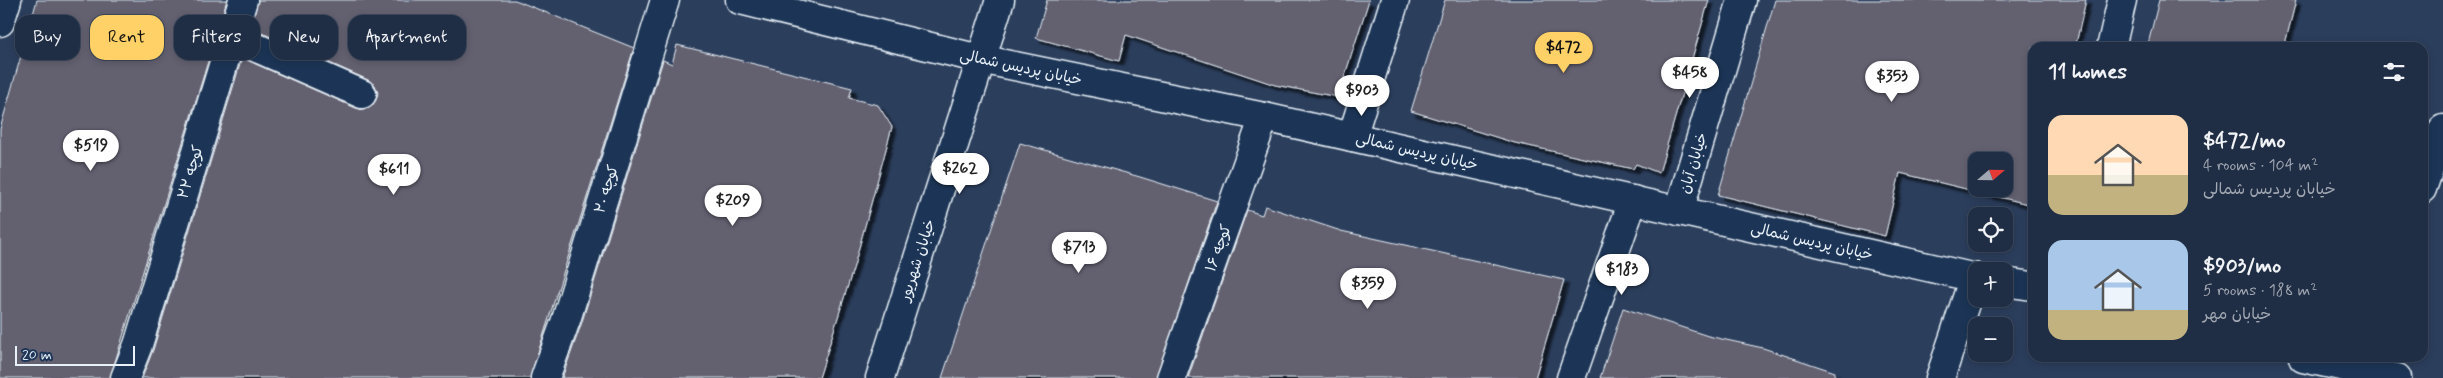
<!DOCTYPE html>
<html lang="en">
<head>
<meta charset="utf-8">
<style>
	:root { --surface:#202e45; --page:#28364c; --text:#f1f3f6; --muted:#a2a8b3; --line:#3d4a5e; --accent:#ffd166 }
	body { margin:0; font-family:Mynerve,"Playpen Sans Arabic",sans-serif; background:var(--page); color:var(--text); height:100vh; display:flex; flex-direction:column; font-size:19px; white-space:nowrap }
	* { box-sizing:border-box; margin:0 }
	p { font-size:16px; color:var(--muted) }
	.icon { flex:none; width:28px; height:28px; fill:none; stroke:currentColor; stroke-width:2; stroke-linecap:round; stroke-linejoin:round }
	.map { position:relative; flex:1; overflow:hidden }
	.drawer { position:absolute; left:2028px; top:42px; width:400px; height:320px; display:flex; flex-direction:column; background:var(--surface); border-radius:15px; box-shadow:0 2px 8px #0003,0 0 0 1px var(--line) }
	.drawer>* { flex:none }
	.hud { position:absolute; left:15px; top:15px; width:475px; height:45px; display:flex; gap:10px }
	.needle { width:32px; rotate:70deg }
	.fabs { position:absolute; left:1968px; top:152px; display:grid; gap:10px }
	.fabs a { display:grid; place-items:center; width:45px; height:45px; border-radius:10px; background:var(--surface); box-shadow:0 2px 8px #0003,0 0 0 1px var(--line); font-size:25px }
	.scale { position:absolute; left:15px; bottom:12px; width:120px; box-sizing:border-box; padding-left:5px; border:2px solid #e8f1f8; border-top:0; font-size:14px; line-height:18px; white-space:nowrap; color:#e8f1f8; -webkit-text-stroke:4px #1d3557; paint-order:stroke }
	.price { position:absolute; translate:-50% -42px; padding:0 11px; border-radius:18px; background:#fff; color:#222; font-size:16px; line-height:32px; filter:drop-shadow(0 1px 2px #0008) }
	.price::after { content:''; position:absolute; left:50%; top:30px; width:15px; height:11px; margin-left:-8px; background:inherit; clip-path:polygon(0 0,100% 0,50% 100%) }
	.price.on { background:var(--accent); color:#111 }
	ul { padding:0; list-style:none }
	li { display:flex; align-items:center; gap:15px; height:125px; padding:0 20px }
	li span { display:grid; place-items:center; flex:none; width:140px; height:100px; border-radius:15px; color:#555 }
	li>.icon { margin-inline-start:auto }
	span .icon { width:60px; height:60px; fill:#fffc; stroke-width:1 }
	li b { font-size:21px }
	h2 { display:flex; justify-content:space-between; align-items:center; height:60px; padding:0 20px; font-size:21px }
	.tag { padding:0 18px; border-radius:15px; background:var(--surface); box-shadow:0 2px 8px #0003,0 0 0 1px var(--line); font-size:18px; line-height:45px }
	.tag.on { background:var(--accent); color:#111 }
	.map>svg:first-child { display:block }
	.building { fill:#646070; stroke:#e8f1f8; fill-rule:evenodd; filter:url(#shadow) }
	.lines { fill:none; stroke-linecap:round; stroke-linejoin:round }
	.street-casing { stroke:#e8f1f8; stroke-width:31 }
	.secondary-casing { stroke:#e8f1f8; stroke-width:31 }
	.street { stroke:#1d3557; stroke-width:28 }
	.secondary { stroke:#1d3557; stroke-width:28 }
	.labels { text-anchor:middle; stroke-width:4.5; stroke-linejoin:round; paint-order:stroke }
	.street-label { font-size:15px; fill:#e8f1f8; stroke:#1d3557 }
</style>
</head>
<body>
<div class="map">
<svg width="2443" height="378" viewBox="0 0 2443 378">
	<defs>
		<filter id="shadow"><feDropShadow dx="4.5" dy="4.5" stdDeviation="1" flood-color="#0009"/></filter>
	</defs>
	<rect width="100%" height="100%" fill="#2b3e5c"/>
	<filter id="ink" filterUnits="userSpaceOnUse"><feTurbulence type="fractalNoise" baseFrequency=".02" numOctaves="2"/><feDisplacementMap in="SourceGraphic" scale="10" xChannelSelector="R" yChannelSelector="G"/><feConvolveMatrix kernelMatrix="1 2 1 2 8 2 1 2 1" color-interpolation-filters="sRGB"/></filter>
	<g filter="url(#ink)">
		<path class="building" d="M 37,0 L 227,0 L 110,378 L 0,378 L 0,129 Z
			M 258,0 L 515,0 L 634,48 L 530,378 L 142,378 L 153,350 L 242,58 L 356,108 L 363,110 L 371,107 L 376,100 L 378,93 L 375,85 L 368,80 L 251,28 Z
			M 1047,0 L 1369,0 L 1338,97 L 1275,85 L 1126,35 L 1119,61 L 1036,38 Z
			M 1445,0 L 1709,0 L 1659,173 L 1636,164 L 1633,169 L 1515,143 L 1411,111 Z
			M 1775,0 L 2086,0 L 2075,48 L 2032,48 L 2032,205 L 1900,173 L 1885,236 L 1718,195 ZM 1976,161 L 2004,161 L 2004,189 L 1976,189 Z
			M 2159,0 L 2296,0 L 2284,48 L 2147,48 Z
			M 677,45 L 852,88 L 849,98 L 878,105 L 892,127 L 854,266 L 819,378 L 562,378 L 581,325 L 663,60 L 672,64 Z
			M 1020,143 L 1140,177 L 1217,201 L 1156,378 L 942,378 Z
			M 1265,206 L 1341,231 L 1564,280 L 1535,378 L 1188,378 L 1247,210 L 1262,215 Z
			M 1623,308 L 1708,336 L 1763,348 L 1835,372 L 1834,378 L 1600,378 Z"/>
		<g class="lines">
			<g class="street-casing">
				<path id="street" d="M 0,22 L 7,0
					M 232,37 L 362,94
					M 2111,48 L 2122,0
					M 1352,137 L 1395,0
					M 2422,189 L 2443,129
					M 1679,211 L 1742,0
					M 125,378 L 138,345 L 243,0
					M 545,378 L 566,320 L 665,0
					M 880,378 L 1000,0
					M 1171,378 L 1264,117
					M 1571,378 L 1633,200
					M 1940,378 L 1974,277"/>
			</g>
			<g class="secondary-casing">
				<path id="secondary" d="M 740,0 L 980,59 L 1264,117 L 1976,278
					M 2004,282 L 2032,286
					M 2303,358 L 2397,378"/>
			</g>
			<use href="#street" class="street"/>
			<use href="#secondary" class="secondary"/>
		</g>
	</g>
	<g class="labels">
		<g class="street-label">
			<text transform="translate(1021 67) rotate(12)" y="5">خیابان پردیس شمالی</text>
			<text transform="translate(1417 151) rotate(13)" y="5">خیابان پردیس شمالی</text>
			<text transform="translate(1693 163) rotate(-73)" y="5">خیابان آبان</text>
			<text transform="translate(190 172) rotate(-73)" y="5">کوچه ۲۲</text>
			<text transform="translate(606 189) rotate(-73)" y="5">کوچه ۲۰</text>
			<text transform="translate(1812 241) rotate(13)" y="5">خیابان پردیس شمالی</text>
			<text transform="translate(1218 248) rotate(-70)" y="5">کوچه ۱۶</text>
			<text transform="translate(917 260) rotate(-72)" y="5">خیابان شهریور</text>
		</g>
	</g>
</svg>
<div class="fabs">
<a><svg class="needle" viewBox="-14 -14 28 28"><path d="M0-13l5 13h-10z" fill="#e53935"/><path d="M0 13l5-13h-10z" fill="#a2a8b3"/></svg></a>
<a><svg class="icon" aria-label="locate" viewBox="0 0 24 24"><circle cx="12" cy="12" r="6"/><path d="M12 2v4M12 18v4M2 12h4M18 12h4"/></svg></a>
<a>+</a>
<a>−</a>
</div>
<div class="scale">20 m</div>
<b class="price on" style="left:1564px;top:74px">$472</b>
<b class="price" style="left:1690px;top:99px">$458</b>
<b class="price" style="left:1892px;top:103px">$353</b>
<b class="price" style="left:1362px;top:117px">$903</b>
<b class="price" style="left:91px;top:172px">$519</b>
<b class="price" style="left:960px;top:195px">$262</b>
<b class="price" style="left:394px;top:196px">$611</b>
<b class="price" style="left:733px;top:227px">$209</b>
<b class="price" style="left:1079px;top:274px">$713</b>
<b class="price" style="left:1622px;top:296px">$183</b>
<b class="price" style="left:1368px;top:310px">$359</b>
<div class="hud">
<a class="tag">Buy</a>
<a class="tag on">Rent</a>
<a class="tag">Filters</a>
<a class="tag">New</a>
<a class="tag">Apartment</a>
</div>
<section class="drawer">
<h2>11 homes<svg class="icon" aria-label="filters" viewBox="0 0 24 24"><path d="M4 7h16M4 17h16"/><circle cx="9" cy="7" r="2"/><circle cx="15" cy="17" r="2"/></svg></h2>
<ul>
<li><span style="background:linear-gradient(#ffd9b3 60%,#c2b280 0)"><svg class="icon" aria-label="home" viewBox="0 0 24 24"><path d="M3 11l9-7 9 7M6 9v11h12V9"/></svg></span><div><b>$472/mo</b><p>4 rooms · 104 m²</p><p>خیابان پردیس شمالی</p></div></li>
<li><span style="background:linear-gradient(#a9c7e8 70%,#c2b280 0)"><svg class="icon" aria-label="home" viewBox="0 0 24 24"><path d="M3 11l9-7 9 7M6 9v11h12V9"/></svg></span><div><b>$903/mo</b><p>5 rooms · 188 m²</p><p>خیابان مهر</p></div></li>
</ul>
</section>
</div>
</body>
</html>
